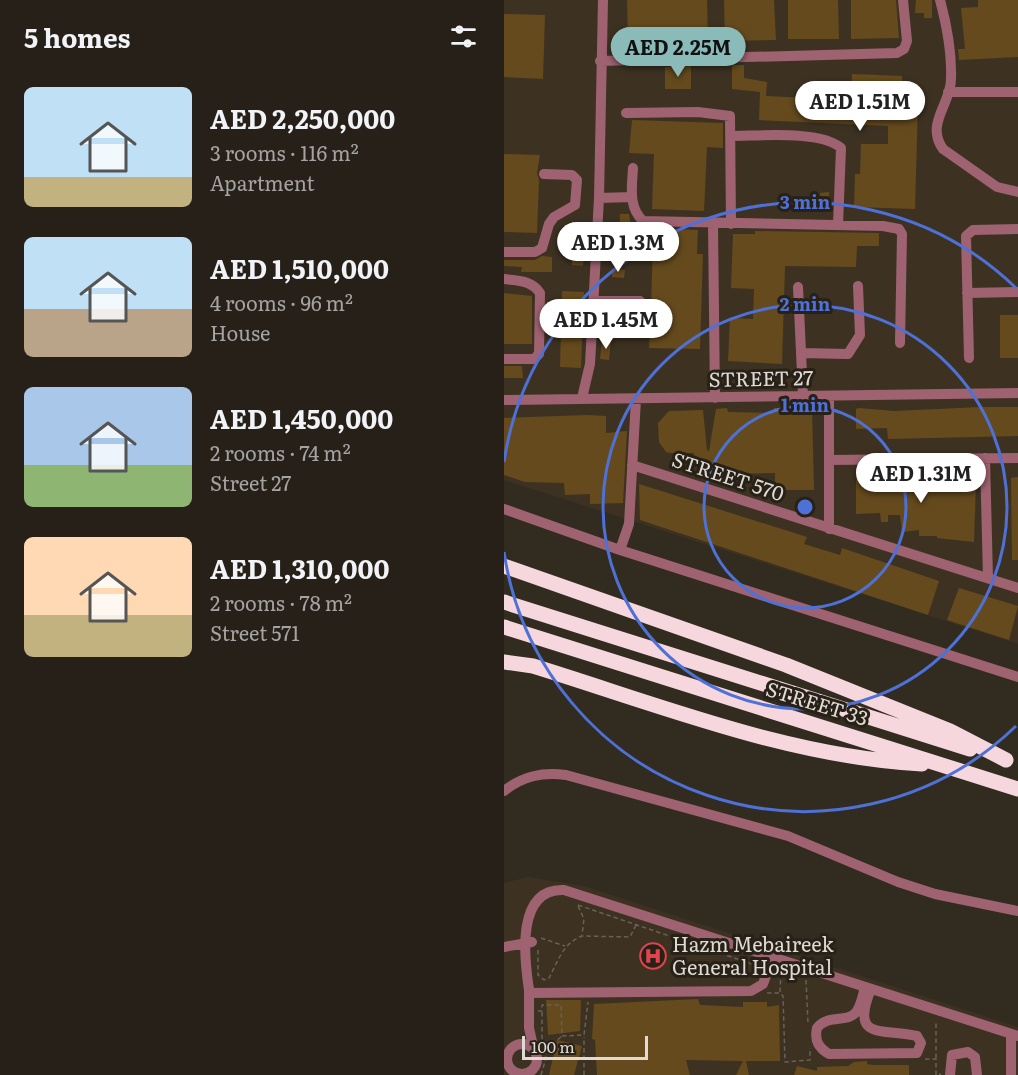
<!DOCTYPE html>
<html lang="en">
<head>
<meta charset="utf-8">
<style>
	:root { --surface:#262018; --page:#322d25; --text:#f1f3f6; --muted:#a4a3a2; --accent:#8bbbb9 }
	body { margin:0; font-family:Literata,serif; background:var(--page); color:var(--text); height:100vh; display:flex; flex-direction:column; font-size:22px; white-space:nowrap }
	* { box-sizing:border-box; margin:0 }
	p { font-size:20px; color:var(--muted) }
	.icon { flex:none; width:33px; height:33px; fill:none; stroke:currentColor; stroke-width:2; stroke-linecap:round; stroke-linejoin:round }
	.map { position:relative; flex:1; overflow:hidden }
	.side { display:flex; flex-direction:column; background:var(--surface); width:504px }
	.side>* { flex:none }
	.scale { position:absolute; left:18px; bottom:15px; width:126px; box-sizing:border-box; padding-left:6px; border:3px solid #dfdbd4; border-top:0; font-size:16px; line-height:21px; white-space:nowrap; color:#dfdbd4; -webkit-text-stroke:4px #282117; paint-order:stroke }
	.price { position:absolute; translate:-50% -51px; padding:0 14px; border-radius:21px; background:#fff; color:#222; font-size:20px; line-height:39px; filter:drop-shadow(0 2px 3px #0008) }
	.price::after { content:''; position:absolute; left:50%; top:36px; width:18px; height:14px; margin-left:-9px; background:inherit; clip-path:polygon(0 0,100% 0,50% 100%) }
	.price.selected { background:var(--accent); color:#111 }
	ul { padding:0; list-style:none }
	li { display:flex; align-items:center; gap:18px; height:150px; padding:0 24px }
	li span { display:grid; place-items:center; flex:none; width:168px; height:120px; border-radius:9px; color:#555 }
	li>.icon { margin-inline-start:auto }
	span .icon { width:72px; height:72px; fill:#fffc; stroke-width:1 }
	li b { font-size:26px }
	h2 { display:flex; justify-content:space-between; align-items:center; height:72px; padding:0 24px; font-size:26px }
	main { display:flex; flex:1; min-height:0 }
	.map>svg:first-child { display:block }
	.built { fill:#3d3222 }
	.building { fill:#654a1d }
	.lines { fill:none; stroke-linecap:round; stroke-linejoin:round }
	.path { stroke:#676157; stroke-width:1.5; stroke-dasharray:4.5 3; stroke-linecap:butt }
	.minor { stroke:#9f6271; stroke-width:10 }
	.highway { stroke:#f6d7dd; stroke-width:15 }
	.ring { fill:none; stroke:#4e71d7; stroke-width:3 }
	.labels { text-anchor:middle; stroke-width:6; stroke-linejoin:round; paint-order:stroke }
	.street-label { font-size:20px; fill:#dfdbd4; stroke:#282117 }
	.poi-label { font-size:20px; fill:#dfdbd4; stroke:#282117; text-anchor:start }
	.centre { fill:#4e71d7; stroke:#282117; stroke-width:3 }
	.ring-label { font-size:18px; text-anchor:middle; font-weight:bold; fill:#4e71d7; stroke:#282117; stroke-width:6; stroke-linejoin:round; paint-order:stroke }
</style>
</head>
<body>
<main>
<section class="side">
<h2>5 homes<svg class="icon" aria-label="filters" viewBox="0 0 24 24"><path d="M4 7h16M4 17h16"/><circle cx="9" cy="7" r="2"/><circle cx="15" cy="17" r="2"/></svg></h2>
<ul>
<li><span style="background:linear-gradient(#bfe0f5 75%,#c2b280 0)"><svg class="icon" aria-label="home" viewBox="0 0 24 24"><path d="M3 11l9-7 9 7M6 9v11h12V9"/></svg></span><div><b>AED 2,250,000</b><p>3 rooms · 116 m²</p><p>Apartment</p></div></li>
<li><span style="background:linear-gradient(#bfe0f5 60%,#b9a48a 0)"><svg class="icon" aria-label="home" viewBox="0 0 24 24"><path d="M3 11l9-7 9 7M6 9v11h12V9"/></svg></span><div><b>AED 1,510,000</b><p>4 rooms · 96 m²</p><p>House</p></div></li>
<li><span style="background:linear-gradient(#a9c7e8 65%,#8fb573 0)"><svg class="icon" aria-label="home" viewBox="0 0 24 24"><path d="M3 11l9-7 9 7M6 9v11h12V9"/></svg></span><div><b>AED 1,450,000</b><p>2 rooms · 74 m²</p><p>Street 27</p></div></li>
<li><span style="background:linear-gradient(#ffd9b3 65%,#c2b280 0)"><svg class="icon" aria-label="home" viewBox="0 0 24 24"><path d="M3 11l9-7 9 7M6 9v11h12V9"/></svg></span><div><b>AED 1,310,000</b><p>2 rooms · 78 m²</p><p>Street 571</p></div></li>
</ul>
</section>
<div class="map">
<svg width="514" height="1075" viewBox="0 0 514 1075">
	<rect width="100%" height="100%" fill="#322b20"/>
	<path class="built" d="M 0,0 L 514,0 L 514,644 L 0,480 Z
		M 24,877 L 80,886 L 514,1027 L 514,1075 L 0,1075 L 0,883 Z"/>
	<path class="building" d="M 123,0 L 203,0 L 204,41 L 124,42 Z
		M 220,0 L 270,0 L 272,40 L 221,41 Z
		M 284,0 L 334,0 L 335,39 L 284,39 Z
		M 347,0 L 392,0 L 395,38 L 347,39 Z
		M 412,0 L 428,0 L 428,18 L 420,18 L 420,13 L 411,13 Z
		M 474,0 L 514,0 L 514,57 L 455,60 L 454,49 L 461,49 L 457,8 L 474,7 Z
		M 0,14 L 41,15 L 39,79 L 0,77 Z
		M 228,65 L 240,65 L 240,78 L 263,82 L 262,96 L 347,100 L 348,74 L 398,76 L 399,94 L 394,100 L 414,101 L 411,209 L 350,207 L 351,174 L 356,174 L 357,144 L 384,144 L 384,126 L 255,120 L 256,92 L 228,89 Z
		M 187,66 L 187,89 L 161,89 L 161,67 Z
		M 128,120 L 219,123 L 219,148 L 203,147 L 200,211 L 148,209 L 150,154 L 125,153 Z
		M 0,154 L 36,155 L 33,173 L 35,180 L 33,233 L 0,232 Z
		M 325,192 L 325,212 L 316,211 L 316,193 Z
		M 116,214 L 125,214 L 127,226 L 138,228 L 194,230 L 193,254 L 199,254 L 196,349 L 145,348 L 146,325 L 117,324 L 117,317 L 107,317 L 107,309 L 147,309 L 149,242 L 115,241 Z
		M 251,231 L 375,233 L 375,246 L 353,246 L 352,267 L 281,266 L 278,364 L 224,361 L 226,318 L 249,319 L 250,289 L 227,288 L 229,234 L 251,234 Z
		M 38,256 L 48,257 L 48,272 L 17,272 L 18,267 L 0,266 L 0,260 L 31,260 Z
		M 68,258 L 80,258 L 79,266 L 68,265 Z
		M 108,269 L 121,270 L 120,278 L 108,277 Z
		M 58,291 L 80,292 L 77,368 L 56,367 Z
		M 0,293 L 28,296 L 28,344 L 0,344 Z
		M 496,315 L 514,315 L 514,358 L 496,358 Z
		M 98,340 L 107,341 L 105,360 L 96,359 Z
		M 0,366 L 18,366 L 19,378 L 0,378 Z
		M 477,407 L 514,407 L 514,436 L 384,439 L 383,428 L 352,429 L 352,409 L 355,408 L 390,411 Z
		M 223,408 L 224,412 L 270,413 L 270,408 L 308,408 L 310,490 L 271,490 L 271,473 L 231,474 L 196,465 L 190,463 L 190,453 L 167,453 L 162,452 L 155,442 L 154,423 L 165,411 L 199,410 L 203,450 L 205,451 L 212,409 Z
		M 83,415 L 102,416 L 102,433 L 123,431 L 119,503 L 86,504 L 86,494 L 61,495 L 60,483 L 21,482 L 0,475 L 0,418 Z
		M 412,468 L 428,468 L 430,481 L 472,483 L 470,542 L 433,538 L 433,536 L 415,536 L 415,530 L 398,532 L 396,515 L 384,515 L 384,522 L 377,522 L 376,513 L 352,514 L 352,476 L 412,476 Z
		M 514,477 L 514,560 L 508,560 L 507,478 Z
		M 135,484 L 303,537 L 300,544 L 336,555 L 338,548 L 435,581 L 424,615 L 136,520 Z
		M 455,588 L 514,606 L 505,640 L 443,620 Z
		M 194,999 L 196,1005 L 239,1007 L 239,1002 L 263,1002 L 263,1007 L 275,1005 L 276,1061 L 242,1061 L 245,1075 L 232,1075 L 239,1061 L 182,1060 L 186,1075 L 93,1075 L 91,1040 L 88,1039 L 90,1004 Z
		M 42,1000 L 77,1000 L 76,1031 L 44,1035 Z
		M 53,1040 L 78,1046 L 70,1075 L 45,1075 Z
		M 363,1061 L 363,1064 L 369,1065 L 405,1065 L 405,1075 L 290,1075 L 293,1066 L 313,1071 L 313,1067 L 344,1066 L 350,1062 Z"/>
	<g class="lines">
		<path class="path" d="M 74,905 L 254,966
			M 74,906 L 80,919 L 78,935
			M 37,938 L 61,946
			M 34,950 L 34,975 L 40,980 L 45,978 C 54,961 59,943 78,936 L 126,937 L 132,925
			M 302,980 L 304,1023
			M 276,992 L 277,970
			M 263,993 L 276,993 L 279,996 L 281,1062 L 306,1060 L 306,1048
			M 34,1011 L 38,1011 L 38,1005 L 57,1005 L 58,1036 L 80,1035 L 84,1002
			M 38,1012 L 38,1040
			M 42,1049 L 57,1037
			M 432,1058 L 432,1021
			M 421,1059 L 432,1059 L 432,1075 L 437,1074
			M 37,1075 L 42,1058 L 39,1047
			M 80,1075 L 80,1037"/>
		<path class="minor" d="M 436,0 C 443,26 448,51 447,79 C 447,104 421,124 439,149 L 493,187 L 514,192
			M 96,61 L 393,53 L 400,49 L 403,41 L 399,0
			M 444,92 L 514,92
			M 122,113 L 194,112 L 226,116 L 227,224
			M 228,136 C 254,136 317,130 337,148 L 334,225
			M 129,168 C 128,187 124,207 139,221 L 379,226 L 395,229 L 398,234 L 396,343
			M 95,198 L 128,197
			M 209,224 L 211,398
			M 0,252 L 31,252 L 38,248 L 45,224 L 50,217 L 71,205 L 73,180 L 68,175 L 40,174
			M 0,279 C 14,281 27,280 36,293 L 35,354 L 30,359 L 0,359
			M 294,287 L 299,396
			M 463,293 L 514,292
			M 89,301 L 136,301
			M 297,353 L 344,354 L 356,335 L 354,286
			M 465,358 L 462,236 L 469,230 L 514,229
			M 325,396 L 325,529
			M 78,398 L 86,364 L 95,198 L 99,0
			M 0,400 L 514,393
			M 481,458 L 484,578
			M 325,460 L 514,458
			M 128,465 L 514,588
			M 0,509 L 116,550 L 514,677
			M 116,550 L 125,524 L 132,399
			M 0,791 C 19,776 38,772 62,775 L 284,836 L 394,882 L 431,894 L 514,911
			M 0,947 L 28,942
			M 361,987 C 359,995 357,1005 353,1011 C 344,1024 325,1013 313,1028 C 310,1041 315,1048 325,1054 L 413,1053 L 417,1043 L 413,1036 C 377,1028 346,1041 367,989
			M 25,988 L 25,1028 L 30,1050
			M 25,990 C 20,957 12,888 60,890 L 514,1036
			M 25,993 L 247,991 L 259,984 L 264,970 L 271,959
			M 507,1034 L 507,1075
			M3 1059a15 15 0 1 1 30 0a15 15 0 1 1-30 0Z
			M 446,1075 L 448,1055 L 464,1052 L 471,1057 L 473,1075"/>
		<path class="highway" d="M 0,566 L 282,665 L 446,731 L 502,760
			M 0,602 L 466,749
			M 0,627 L 514,789
			M 0,662 L 29,666 C 156,705 285,757 418,764"/>
	</g>
	<g class="ring">
		<circle cx="301" cy="507" r="101"/>
		<circle cx="301" cy="507" r="202"/>
		<path d="M512 726A304 304 0 0 1 0 552M0 462A304 304 0 0 1 512 288"/>
	</g>
	<defs>
		<g id="hospital-ring" transform="scale(1.35)"><circle r="9.5" fill="#282117" stroke="#e0444e" stroke-width="1.5"/><path d="M-5-5h3v3.5h4V-5h3V5h-3V1.5h-4V5h-3Z" fill="#e0444e"/></g>
	</defs>
	<g fill-rule="evenodd">
		<use href="#hospital-ring" x="149" y="956"/>
	</g>
	<g class="labels">
		<g class="street-label">
			<text transform="translate(257 379) rotate(-1)" y="7">STREET 27</text>
			<text transform="translate(224 477) rotate(18)" y="7">STREET 570</text>
			<text transform="translate(313 704) rotate(17)" y="7">STREET 33</text>
		</g>
		<g class="poi-label">
			<text x="168" y="952">Hazm Mebaireek<tspan x="168" dy="23">General Hospital</tspan></text>
		</g>
	</g>
	<circle cx="301" cy="507" r="9" class="centre"/>
	<g class="ring-label">
		<text x="301" y="209">3 min</text>
		<text x="301" y="311">2 min</text>
		<text x="301" y="412">1 min</text>
	</g>
</svg>
<div class="scale">100 m</div>
<b class="price selected" style="left:174px;top:78px">AED 2.25M</b>
<b class="price" style="left:356px;top:132px">AED 1.51M</b>
<b class="price" style="left:114px;top:273px">AED 1.3M</b>
<b class="price" style="left:102px;top:350px">AED 1.45M</b>
<b class="price" style="left:417px;top:504px">AED 1.31M</b>
</div>
</main>
</body>
</html>
